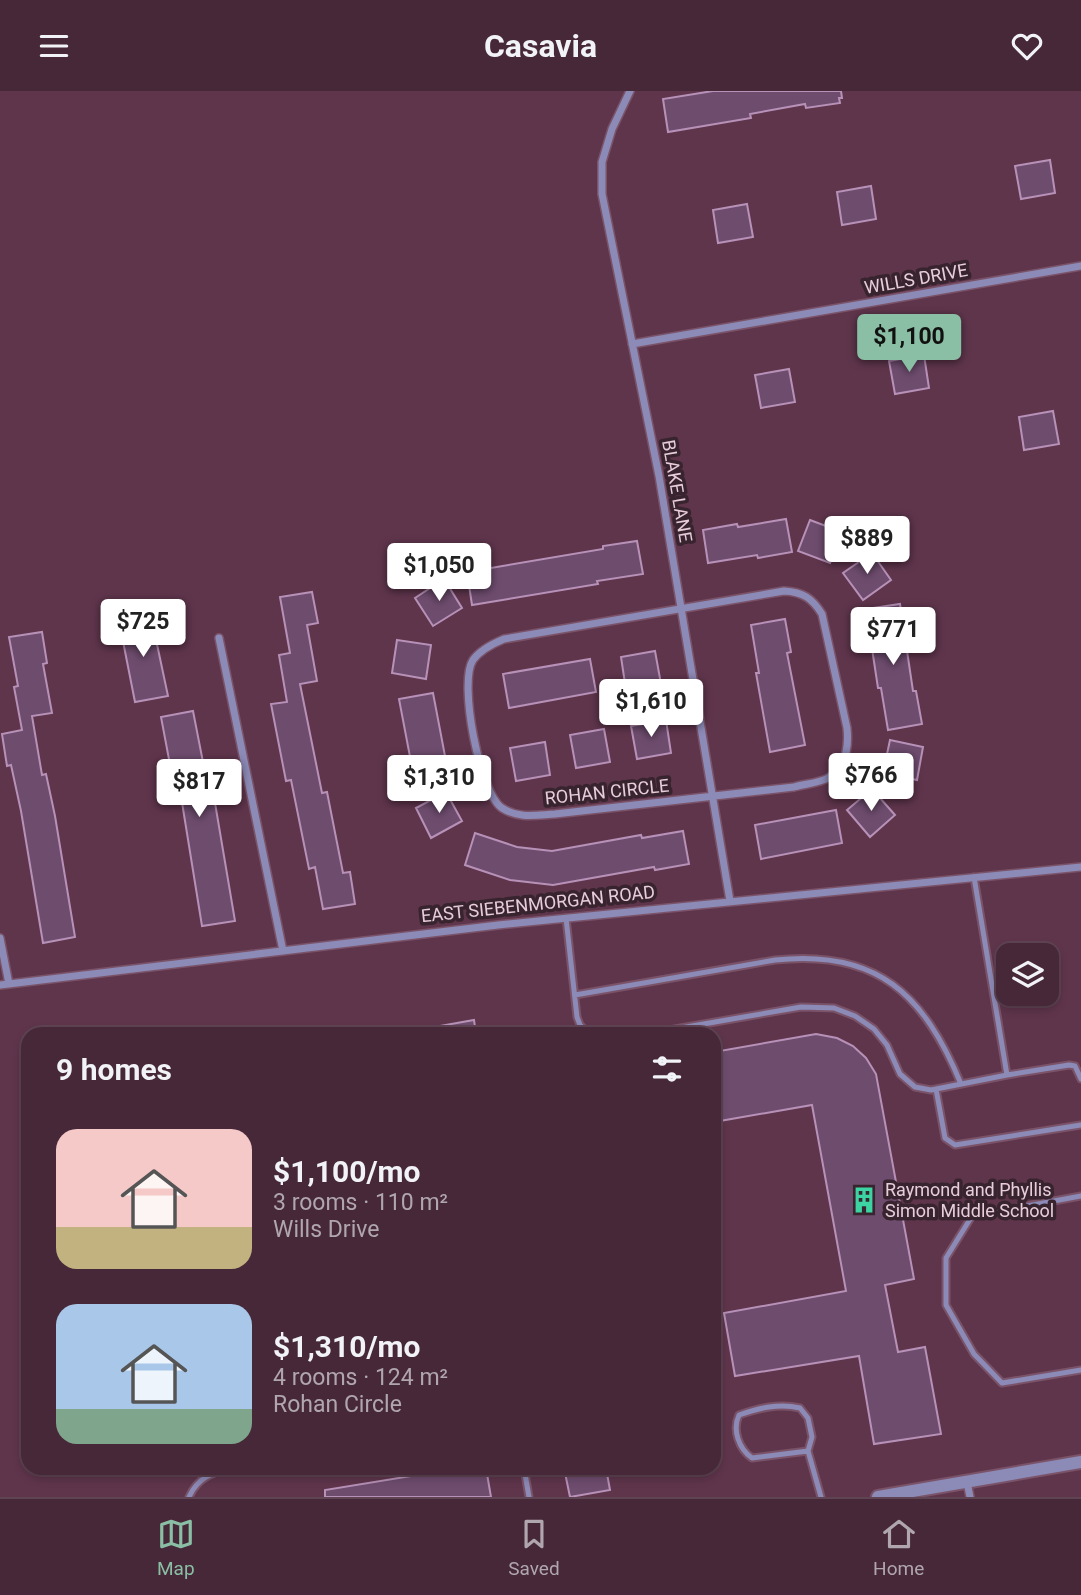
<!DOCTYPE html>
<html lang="en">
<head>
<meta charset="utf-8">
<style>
	:root { --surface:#472839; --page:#4e3041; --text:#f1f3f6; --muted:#b0a6ae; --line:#5f4453; --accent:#8abfa5 }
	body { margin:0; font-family:Roboto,sans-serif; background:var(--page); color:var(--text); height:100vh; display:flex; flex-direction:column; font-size:26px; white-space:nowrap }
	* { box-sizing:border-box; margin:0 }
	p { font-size:23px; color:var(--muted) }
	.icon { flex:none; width:38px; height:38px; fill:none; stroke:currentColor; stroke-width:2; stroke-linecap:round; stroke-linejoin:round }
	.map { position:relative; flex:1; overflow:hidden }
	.side { position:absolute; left:21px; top:936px; width:700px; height:448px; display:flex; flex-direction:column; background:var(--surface); border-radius:21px; box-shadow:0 4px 10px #0003,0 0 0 2px var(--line) }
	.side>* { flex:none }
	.buttons { position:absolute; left:996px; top:852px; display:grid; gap:14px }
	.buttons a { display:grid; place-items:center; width:63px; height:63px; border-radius:14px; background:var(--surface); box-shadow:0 4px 10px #0003,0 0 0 2px var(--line); font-size:35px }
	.price { position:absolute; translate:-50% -60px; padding:0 16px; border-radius:7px; background:#fff; color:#222; font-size:23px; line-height:46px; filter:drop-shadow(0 2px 4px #0008) }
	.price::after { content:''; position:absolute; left:50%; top:42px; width:21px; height:16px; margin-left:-10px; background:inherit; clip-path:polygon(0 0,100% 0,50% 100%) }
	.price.selected { background:var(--accent); color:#111 }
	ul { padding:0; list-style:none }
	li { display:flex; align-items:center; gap:21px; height:175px; padding:0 35px }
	li span { display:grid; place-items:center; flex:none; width:196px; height:140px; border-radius:21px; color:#555 }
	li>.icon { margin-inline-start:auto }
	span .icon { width:84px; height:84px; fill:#fffc; stroke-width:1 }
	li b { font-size:30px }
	h2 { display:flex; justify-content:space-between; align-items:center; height:84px; padding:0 35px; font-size:30px }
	header { display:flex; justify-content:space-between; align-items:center; height:91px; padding:0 35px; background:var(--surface); font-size:32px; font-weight:700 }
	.tab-bar { display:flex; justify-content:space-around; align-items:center; height:98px; border-top:2px solid var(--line); background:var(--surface); font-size:19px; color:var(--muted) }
	.tab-bar a { display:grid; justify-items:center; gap:4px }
	.tab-bar .selected { color:var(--accent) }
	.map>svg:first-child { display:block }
	.building { fill:#6e4c6e; stroke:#b791b7; stroke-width:2 }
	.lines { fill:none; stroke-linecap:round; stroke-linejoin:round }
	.service-casing { stroke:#7a5369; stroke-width:9 }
	.minor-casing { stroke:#7a5369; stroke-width:10 }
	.tertiary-casing { stroke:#7a5369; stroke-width:16 }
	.service { stroke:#8c8ab6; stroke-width:5 }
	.minor { stroke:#8c8ab6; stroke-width:7 }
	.tertiary { stroke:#8c8ab6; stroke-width:12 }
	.labels { text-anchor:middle; stroke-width:7; stroke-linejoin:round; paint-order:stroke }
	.street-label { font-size:18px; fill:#e8cddb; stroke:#38242e }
	.poi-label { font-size:18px; fill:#e8cddb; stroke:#38242e; text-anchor:start }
</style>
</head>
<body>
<header><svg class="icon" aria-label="menu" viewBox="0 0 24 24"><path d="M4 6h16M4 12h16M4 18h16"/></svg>Casavia<svg class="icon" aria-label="heart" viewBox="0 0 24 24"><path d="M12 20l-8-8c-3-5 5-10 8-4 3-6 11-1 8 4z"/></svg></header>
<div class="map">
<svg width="1081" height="1406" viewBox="0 0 1081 1406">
	<rect width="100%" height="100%" fill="#5f354c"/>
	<path class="building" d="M 713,0 L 841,0 L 842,7 L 839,7 L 840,12 L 806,17 L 805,13 L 750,23 L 751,27 L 668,41 L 663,8 Z
		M 1050,69 L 1055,102 L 1021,108 L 1015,75 Z
		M 871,95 L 876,128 L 842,134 L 837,101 Z
		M 747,113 L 753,146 L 718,152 L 713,119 Z
		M 924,264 L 929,297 L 895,303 L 889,270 Z
		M 789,278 L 795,311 L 761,317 L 755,284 Z
		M 1053,320 L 1059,353 L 1024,359 L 1019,326 Z
		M 786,428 L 792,461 L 758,467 L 757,464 L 708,472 L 703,439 L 737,433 L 738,436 Z
		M 810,429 L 842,441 L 830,472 L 798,460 Z
		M 637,450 L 643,483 L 597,490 L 598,493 L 472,514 L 467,481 L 603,458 L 603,455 Z
		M 872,462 L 891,489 L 863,509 L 843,482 Z
		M 444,488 L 462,517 L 433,535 L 415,507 Z
		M 312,501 L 318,532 L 307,534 L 317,590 L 300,593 L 322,702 L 327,701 L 343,782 L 350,781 L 355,813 L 323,818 L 315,776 L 309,778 L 291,689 L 286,690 L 271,613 L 287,611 L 279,564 L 290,562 L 280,506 Z
		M 900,513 L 913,600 L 916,600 L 922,633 L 888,639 L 881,597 L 878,597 L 866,518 Z
		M 151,525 L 168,605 L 135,611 L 119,530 Z
		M 785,528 L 791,561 L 787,562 L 805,654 L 770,661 L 756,582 L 759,582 L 751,534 Z
		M 42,541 L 47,572 L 43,573 L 52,622 L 32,625 L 42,684 L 46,683 L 55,725 L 75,846 L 43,852 L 21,720 L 11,674 L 7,675 L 2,643 L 22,639 L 14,596 L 18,595 L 9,546 Z
		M 397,549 L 431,554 L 426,588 L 392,582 Z
		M 655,560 L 661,593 L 626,599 L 621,566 Z
		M 590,568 L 596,601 L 509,617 L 503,583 Z
		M 433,602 L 449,686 L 415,692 L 399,608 Z
		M 193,620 L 210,707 L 214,706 L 235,830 L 202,835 L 180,699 L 175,700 L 161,626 Z
		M 666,629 L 671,662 L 637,668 L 631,635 Z
		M 604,638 L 610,671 L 576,677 L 570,644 Z
		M 890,649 L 923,656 L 917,689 L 883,682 Z
		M 545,651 L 550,684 L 516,690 L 510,657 Z
		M 872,698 L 895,724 L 870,746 L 847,719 Z
		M 446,701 L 462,730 L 431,747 L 416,717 Z
		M 836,719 L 842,752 L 761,768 L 755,734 Z
		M 683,740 L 689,773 L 655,779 L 654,776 L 553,794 L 510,789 L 465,774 L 475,742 L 517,756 L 552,760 L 641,744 L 642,747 Z
		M 474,929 L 476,943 L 434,943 L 434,936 Z
		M 816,943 L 837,947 L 853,955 L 866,967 L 876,983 L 914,1188 L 885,1194 L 898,1261 L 925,1256 L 941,1343 L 874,1353 L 859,1265 L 735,1285 L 724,1222 L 846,1200 L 812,1014 L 714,1031 L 714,961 Z
		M 460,1377 L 486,1377 L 491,1406 L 325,1406 L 325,1399 Z
		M 564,1377 L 606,1377 L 610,1399 L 570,1406 Z"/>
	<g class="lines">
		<g class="service-casing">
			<path id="service" d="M 566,827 L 577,926 L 580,934 L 589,943
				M 575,904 L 775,869 C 877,858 924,903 961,993
				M 646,943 L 801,916 L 834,917 L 855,925 L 874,938 L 887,954 L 900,983 L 915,996 L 931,999 L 1007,984 L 974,786
				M 1007,984 L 1069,974 L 1075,975 L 1081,988
				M 936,998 L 945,1047 L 955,1054 L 1081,1034
				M 1081,1105 L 972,1125 L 946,1167 L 946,1214 L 974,1263 L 1002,1292 L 1081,1279
				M 808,1360 L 752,1367 C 739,1358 732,1339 739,1324 C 759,1317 779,1312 800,1317 L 808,1327 L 812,1346 L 808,1360 L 821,1406
				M 524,1377 L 529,1406
				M 189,1406 C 198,1386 212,1382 232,1377"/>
		</g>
		<g class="minor-casing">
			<path id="minor" d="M 630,0 L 612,38 L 602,71 L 602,103 L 659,385 L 730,810
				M 632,253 L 1081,175
				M 784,500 C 803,501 812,507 822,523 L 847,637 C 849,656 846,676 828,687 C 819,692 804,693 794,696 L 555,723 C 536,724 519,728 502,717 C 480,703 458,591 473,569 C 480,559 492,553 504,548 Z
				M 219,547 L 283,860
				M 0,847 L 9,893
				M 0,894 L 498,834 L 1081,776
				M 967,1391 L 970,1406"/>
		</g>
		<g class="tertiary-casing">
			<path id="tertiary" d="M 878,1406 L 1081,1371"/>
		</g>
		<use href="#service" class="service"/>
		<use href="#minor" class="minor"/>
		<use href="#tertiary" class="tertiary"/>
	</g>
	<defs>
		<g id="building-bare" transform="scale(2.1)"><path d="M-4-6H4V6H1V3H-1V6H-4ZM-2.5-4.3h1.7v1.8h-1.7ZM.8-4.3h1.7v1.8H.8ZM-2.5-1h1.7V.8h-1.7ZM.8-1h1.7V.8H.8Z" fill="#3dd4a3" stroke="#38242e" stroke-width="2.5" paint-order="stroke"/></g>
	</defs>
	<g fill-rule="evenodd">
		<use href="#building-bare" x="864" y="1109"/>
	</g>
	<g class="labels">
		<g class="street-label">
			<text transform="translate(916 188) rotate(-10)" y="6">WILLS DRIVE</text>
			<text transform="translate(677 400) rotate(80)" y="6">BLAKE LANE</text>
			<text transform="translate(607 701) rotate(-6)" y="6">ROHAN CIRCLE</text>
			<text transform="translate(538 813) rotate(-6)" y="6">EAST SIEBENMORGAN ROAD</text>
		</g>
		<g class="poi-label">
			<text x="885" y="1105">Raymond and Phyllis<tspan x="885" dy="21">Simon Middle School</tspan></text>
		</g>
	</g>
</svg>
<div class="buttons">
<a><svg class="icon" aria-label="layers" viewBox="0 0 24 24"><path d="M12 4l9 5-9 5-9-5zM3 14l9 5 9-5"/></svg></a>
</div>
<b class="price selected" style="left:909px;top:283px">$1,100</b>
<b class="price" style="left:867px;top:485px">$889</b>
<b class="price" style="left:439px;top:512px">$1,050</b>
<b class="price" style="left:143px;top:568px">$725</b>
<b class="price" style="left:893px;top:576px">$771</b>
<b class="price" style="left:651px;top:648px">$1,610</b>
<b class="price" style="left:871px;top:722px">$766</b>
<b class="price" style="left:439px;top:724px">$1,310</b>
<b class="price" style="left:199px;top:728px">$817</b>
<section class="side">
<h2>9 homes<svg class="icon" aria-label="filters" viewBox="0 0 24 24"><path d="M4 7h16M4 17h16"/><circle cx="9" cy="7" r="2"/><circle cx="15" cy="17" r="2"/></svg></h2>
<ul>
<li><span style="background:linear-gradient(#f6c9c9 70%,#c2b280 0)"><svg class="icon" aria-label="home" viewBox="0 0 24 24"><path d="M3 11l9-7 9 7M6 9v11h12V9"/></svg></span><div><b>$1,100/mo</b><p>3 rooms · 110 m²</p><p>Wills Drive</p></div></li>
<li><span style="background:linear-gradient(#a9c7e8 75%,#7fa58c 0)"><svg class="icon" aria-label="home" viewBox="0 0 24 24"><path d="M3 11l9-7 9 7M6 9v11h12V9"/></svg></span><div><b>$1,310/mo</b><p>4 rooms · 124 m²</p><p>Rohan Circle</p></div></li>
</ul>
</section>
</div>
<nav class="tab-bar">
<a class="selected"><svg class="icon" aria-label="map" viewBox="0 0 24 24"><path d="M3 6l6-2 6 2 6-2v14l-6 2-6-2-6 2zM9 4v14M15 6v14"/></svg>Map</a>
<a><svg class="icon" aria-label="saved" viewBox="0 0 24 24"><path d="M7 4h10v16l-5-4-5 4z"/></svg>Saved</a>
<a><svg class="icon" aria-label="home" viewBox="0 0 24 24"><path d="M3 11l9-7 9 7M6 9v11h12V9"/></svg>Home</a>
</nav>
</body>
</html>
